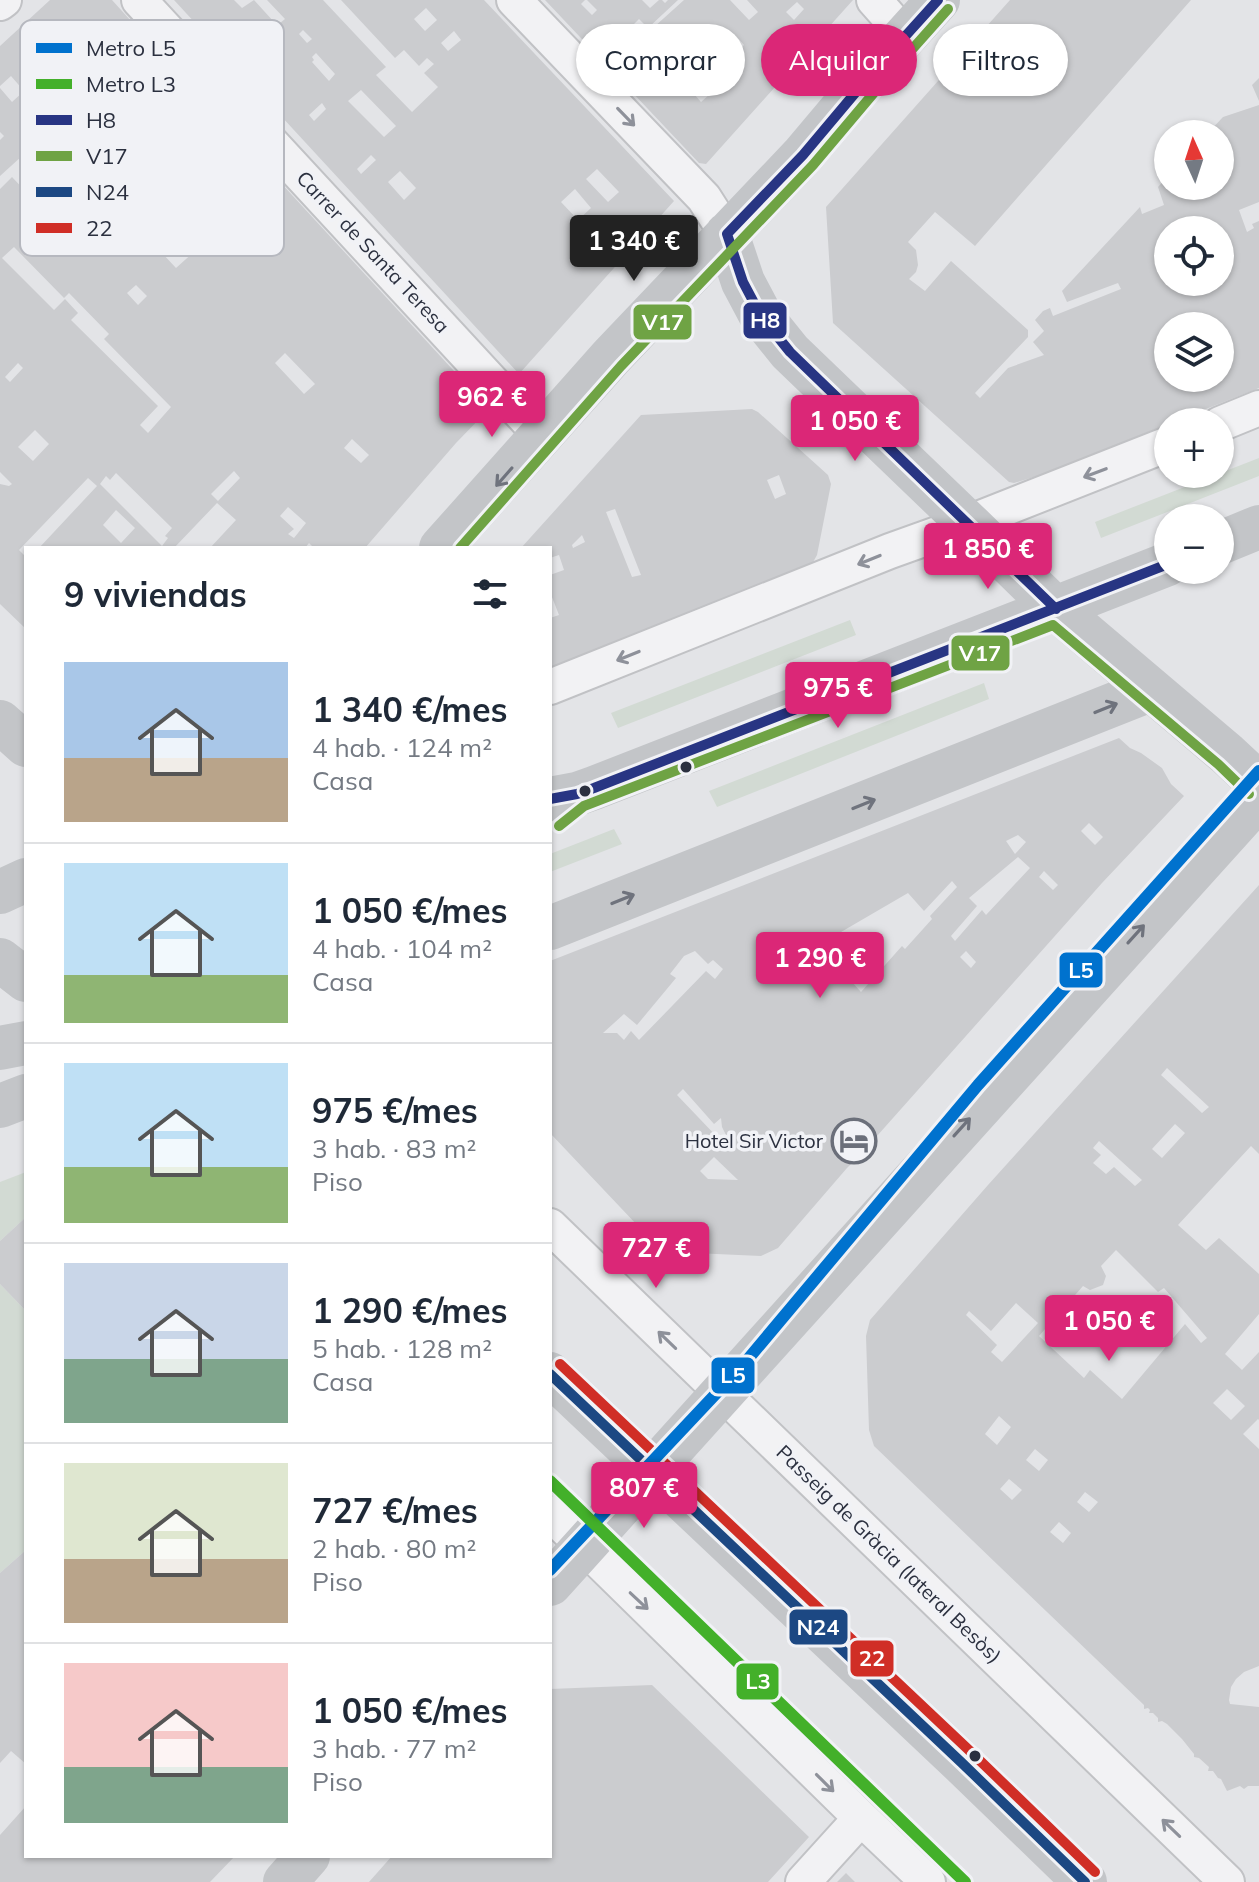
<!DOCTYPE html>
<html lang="es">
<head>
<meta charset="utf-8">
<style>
	:root { --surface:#fff; --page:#f6f6f7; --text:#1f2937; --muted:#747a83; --line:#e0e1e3; --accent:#db2777 }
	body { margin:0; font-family:Mulish,sans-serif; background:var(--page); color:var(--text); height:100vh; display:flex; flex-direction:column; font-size:30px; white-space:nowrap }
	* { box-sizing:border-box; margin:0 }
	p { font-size:26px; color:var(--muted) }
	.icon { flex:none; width:44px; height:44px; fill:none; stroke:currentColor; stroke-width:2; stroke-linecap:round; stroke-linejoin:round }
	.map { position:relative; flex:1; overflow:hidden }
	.details { position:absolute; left:24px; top:546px; width:528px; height:1312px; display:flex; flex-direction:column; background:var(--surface); border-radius:0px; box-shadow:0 2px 6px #0004 }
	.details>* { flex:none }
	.guide { position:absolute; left:576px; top:24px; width:562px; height:72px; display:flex; gap:16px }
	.needle { width:52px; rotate:357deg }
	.tools { position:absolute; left:1154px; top:120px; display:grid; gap:16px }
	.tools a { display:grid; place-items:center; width:80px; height:80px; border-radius:50%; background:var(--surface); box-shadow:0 2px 6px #0004; font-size:40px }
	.price { position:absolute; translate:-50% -68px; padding:0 18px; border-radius:8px; background:var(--accent); color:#fff; font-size:26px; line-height:52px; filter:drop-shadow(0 2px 4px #0008) }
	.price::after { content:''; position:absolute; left:50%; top:48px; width:24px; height:18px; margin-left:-12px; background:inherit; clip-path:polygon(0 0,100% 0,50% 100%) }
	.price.selected { background:#222; color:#fff }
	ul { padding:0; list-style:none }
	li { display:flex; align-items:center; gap:24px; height:200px; padding:0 40px }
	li+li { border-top:2px solid var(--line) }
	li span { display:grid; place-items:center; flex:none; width:224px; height:160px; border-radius:0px; color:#555 }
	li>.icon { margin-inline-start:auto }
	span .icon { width:96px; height:96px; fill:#fffc; stroke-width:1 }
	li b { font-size:34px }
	h2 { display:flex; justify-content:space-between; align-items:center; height:96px; padding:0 40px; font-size:34px }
	.chip { padding:0 28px; border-radius:36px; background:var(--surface); box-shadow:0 2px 6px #0004; font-size:28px; line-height:72px }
	.chip.selected { background:var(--accent); color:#fff }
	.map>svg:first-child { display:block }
	.green { fill:#d2dad3 }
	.building { fill:#cbcccf; fill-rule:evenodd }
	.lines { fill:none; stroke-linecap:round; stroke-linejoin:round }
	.street-casing { stroke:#c1c2c5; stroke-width:38 }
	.street { stroke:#f2f2f4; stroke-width:34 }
	.secondary { stroke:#c3c5c8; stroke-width:44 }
	.bus-1-casing { stroke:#f1f2f6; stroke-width:16 }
	.bus-2-casing { stroke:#f1f2f6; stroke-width:16 }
	.bus-3-casing { stroke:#f1f2f6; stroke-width:16 }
	.bus-4-casing { stroke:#f1f2f6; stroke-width:16 }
	.bus-1 { stroke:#283583; stroke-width:10 }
	.bus-2 { stroke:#6fa344; stroke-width:10 }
	.bus-3 { stroke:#1c4883; stroke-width:10 }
	.bus-4 { stroke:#d02e26; stroke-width:10 }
	.metro-1-casing { stroke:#f1f2f6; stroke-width:18 }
	.metro-2-casing { stroke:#f1f2f6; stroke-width:18 }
	.metro-1 { stroke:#0072ce; stroke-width:12 }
	.metro-2 { stroke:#43b02a; stroke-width:12 }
	.oneway { stroke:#8e919a }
	.oneway2 { stroke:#6f737d }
	.bus-dot { fill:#2b303f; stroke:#f1f2f6; stroke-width:3 }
	.labels { text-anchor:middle; stroke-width:7; stroke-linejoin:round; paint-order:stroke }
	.street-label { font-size:20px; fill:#2b303f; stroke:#f1f2f6 }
	.poi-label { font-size:20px; fill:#2b303f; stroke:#f1f2f6; text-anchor:end }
	.key { fill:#f1f2f6; stroke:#b6b8bf; stroke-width:2 }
	.key-label { font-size:22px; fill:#2b303f }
	.line-badge { stroke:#f1f2f6; stroke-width:3 }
	.badge-label { font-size:22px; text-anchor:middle; font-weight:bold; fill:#fff }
</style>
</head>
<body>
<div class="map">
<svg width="1259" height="1882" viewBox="0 0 1259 1882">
	<rect width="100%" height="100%" fill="#e3e4e7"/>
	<path class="green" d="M 1259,458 L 1259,476 L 1101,538 L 1095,522 Z
		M 850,620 L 856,635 L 618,728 L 611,713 Z
		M 984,683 L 989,699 L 717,807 L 709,791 Z
		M 614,829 L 622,844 L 550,872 L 550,854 Z
		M 26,1172 L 26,1217 L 0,1241 L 0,1182 Z
		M 0,1284 L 26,1311 L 26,1550 L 0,1573 Z"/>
	<path class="building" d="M 50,0 L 112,0 L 150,42 L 129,62 L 142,76 L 164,56 L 489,409 L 456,443 L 365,548 L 314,548 L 309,543 L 305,548 L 210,548 L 236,520 L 217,503 L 174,548 L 39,548 L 97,486 L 88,478 L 19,550 L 26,557 L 26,629 L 0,604 L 0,484 L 9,486 L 12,484 L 0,472 L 0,189 L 12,177 L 50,217 L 97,173 L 91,166 L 134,127 L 129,121 L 86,160 L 55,126 L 0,176 L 0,140 L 4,136 L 0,132 L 0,88 L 12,102 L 24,91 L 11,76 L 0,86 L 0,46 ZM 70,31 L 78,40 L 67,51 L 58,42 ZM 121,68 L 134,83 L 113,103 L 100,88 ZM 187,178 L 196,189 L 187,197 L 177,188 ZM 241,183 L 257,199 L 240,215 L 225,199 ZM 164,218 L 195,251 L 176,268 L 148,238 L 153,233 L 151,230 ZM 14,247 L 64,298 L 69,293 L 109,334 L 104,339 L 171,407 L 148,433 L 140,425 L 158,406 L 71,320 L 78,313 L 65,299 L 54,310 L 2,258 ZM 136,285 L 147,296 L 138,305 L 127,293 ZM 285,353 L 315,384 L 304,394 L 275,363 ZM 18,363 L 23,368 L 10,382 L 5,377 ZM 35,430 L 49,444 L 33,461 L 18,447 ZM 352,439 L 369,455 L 361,463 L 344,448 ZM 234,471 L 240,478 L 218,501 L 211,494 ZM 116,473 L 172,528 L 165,536 L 168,538 L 162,546 L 100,484 L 106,476 L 110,480 ZM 288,507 L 306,523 L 294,538 L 288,534 L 294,529 L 280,516 ZM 116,510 L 135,528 L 121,543 L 103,525 Z
		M 174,0 L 234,0 L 242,8 L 254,0 L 274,22 L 277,20 L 280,23 L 285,19 L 267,0 L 323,0 L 386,67 L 376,75 L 412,112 L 438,87 L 424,73 L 434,64 L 427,58 L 419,66 L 404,50 L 395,58 L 341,0 L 484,0 L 674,201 L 519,374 ZM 426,8 L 437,20 L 425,31 L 414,19 ZM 303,30 L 312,39 L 307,43 L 299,34 ZM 454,31 L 461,40 L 448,51 L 441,43 ZM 316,53 L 335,74 L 329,81 L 312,62 L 314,60 L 312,57 ZM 361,90 L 396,126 L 384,137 L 348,101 ZM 322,103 L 326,109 L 314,121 L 309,115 ZM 371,155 L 376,160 L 361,174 L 357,169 ZM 597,169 L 619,192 L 608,202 L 586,179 ZM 400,171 L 416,188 L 404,200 L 388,182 ZM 575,189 L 591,208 L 578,220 L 561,202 Z
		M 545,0 L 585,0 L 581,4 L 592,15 L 597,10 L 587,0 L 642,0 L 650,8 L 659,0 L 662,0 L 665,3 L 668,0 L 678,0 L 648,28 L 639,19 L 633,25 L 644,36 L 684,0 L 730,0 L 749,20 L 758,12 L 747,0 L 853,0 L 706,164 L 699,163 ZM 797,2 L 804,9 L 794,20 L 786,12 ZM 736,36 L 744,45 L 734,54 L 725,45 ZM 694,57 L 701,63 L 690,73 L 710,94 L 701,102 L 694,94 L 695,87 L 687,78 L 679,78 L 675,74 Z
		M 1010,0 L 1191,0 L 975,246 L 935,212 L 908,242 L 916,250 L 918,265 L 916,272 L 909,279 L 925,291 L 951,261 L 1028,330 L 1028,337 L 975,393 L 980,398 L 1008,368 L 1044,355 L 1033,342 L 1044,331 L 1035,320 L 1043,311 L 1050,308 L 1053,316 L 1121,289 L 1118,283 L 1067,302 L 1062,291 L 1140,207 L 1142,214 L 1164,205 L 1158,187 L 1168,176 L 1168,186 L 1220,186 L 1220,134 L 1207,134 L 1223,117 L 1259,105 L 1259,202 L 1239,210 L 1247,232 L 1254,228 L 1252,224 L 1259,221 L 1259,388 L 1173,422 L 1168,422 L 1168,424 L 1040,475 L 1014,483 L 1009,482 L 833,323 L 826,207 ZM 1168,230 L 1220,230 L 1220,282 L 1168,282 ZM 1168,326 L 1220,326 L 1220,378 L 1168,378 Z
		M 1259,78 L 1259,101 L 1252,85 Z
		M 752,409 L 758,412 L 828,475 L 831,484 L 817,555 L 812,564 L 808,567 L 550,669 L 550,618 L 559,615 L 550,592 L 550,575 L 564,570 L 559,555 L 550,558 L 550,548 L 521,548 L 641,415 ZM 779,475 L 786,494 L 775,499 L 767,480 ZM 615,509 L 641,575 L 632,577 L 606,512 ZM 582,535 L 585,542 L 573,548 L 572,545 Z
		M 1119,738 L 1130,748 L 1141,753 L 1162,768 L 1171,784 L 1184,796 L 1102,883 L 861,1154 L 847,1168 L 778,1248 L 761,1256 L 672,1252 L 655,1244 L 550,1133 L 550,961 ZM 1089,823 L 1103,837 L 1095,845 L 1081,831 ZM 1018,835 L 1026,842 L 1015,854 L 1006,841 ZM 1018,857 L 1030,868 L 986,915 L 982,910 L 955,941 L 951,936 L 977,906 L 969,898 ZM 1044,871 L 1058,885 L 1053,890 L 1039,877 ZM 952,881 L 957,887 L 930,916 L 932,919 L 905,949 L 902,946 L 861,992 L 823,950 L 832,946 L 829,939 L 908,893 L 924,911 ZM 695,951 L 708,964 L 713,960 L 723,969 L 715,979 L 706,971 L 639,1040 L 631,1031 L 624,1040 L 617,1033 L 603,1033 L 624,1014 L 637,1025 L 676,978 L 670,974 L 684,956 ZM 966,951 L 976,962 L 971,968 L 960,957 ZM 683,1089 L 714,1124 L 721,1118 L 722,1127 L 727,1137 L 717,1149 L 719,1139 L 677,1095 ZM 714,1157 L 738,1180 L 708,1179 L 700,1171 Z
		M 1259,885 L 1259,1154 L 1251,1146 L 1178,1225 L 1206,1250 L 1219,1238 L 1259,1274 L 1259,1314 L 1225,1354 L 1242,1370 L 1259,1352 L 1259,1420 L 1258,1419 L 1243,1434 L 1259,1449 L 1259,1666 L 1244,1672 L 1236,1679 L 1231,1687 L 1229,1700 L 1230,1704 L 1259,1707 L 1259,1786 L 1248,1786 L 1244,1789 L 1240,1786 L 1227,1791 L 1221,1779 L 1218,1778 L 1213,1771 L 1208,1771 L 1209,1767 L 1199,1758 L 1194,1757 L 1194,1754 L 1182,1739 L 1167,1724 L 1162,1721 L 1158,1722 L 1158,1718 L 1153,1713 L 1149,1713 L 1150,1710 L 1148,1708 L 1144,1709 L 1144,1705 L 874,1446 L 869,1430 L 866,1336 L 870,1320 L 988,1185 ZM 1167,1068 L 1209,1107 L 1202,1113 L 1161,1075 ZM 1175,1124 L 1185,1133 L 1162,1158 L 1152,1149 ZM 1099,1141 L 1142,1180 L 1135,1186 L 1114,1167 L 1106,1174 L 1093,1163 L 1101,1155 L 1093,1148 ZM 1116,1250 L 1158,1292 L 1164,1288 L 1207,1338 L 1201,1343 L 1185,1324 L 1122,1399 L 1090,1370 L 1084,1378 L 1039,1336 L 1083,1286 L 1090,1290 L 1103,1285 L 1106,1276 L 1101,1266 ZM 1016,1303 L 1038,1323 L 1002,1362 L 991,1352 L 997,1345 L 966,1315 L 969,1311 L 991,1331 ZM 1227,1389 L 1245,1406 L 1231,1420 L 1213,1403 ZM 999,1416 L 1011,1427 L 997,1445 L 985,1434 ZM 1035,1449 L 1048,1460 L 1039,1471 L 1026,1460 ZM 1009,1479 L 1022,1490 L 1012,1500 L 1000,1489 ZM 1085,1492 L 1098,1502 L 1089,1512 L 1077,1502 ZM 1059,1522 L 1071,1533 L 1063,1543 L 1050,1532 Z
		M 26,1217 L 26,1311 L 0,1284 L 0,1241 Z
		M 26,1550 L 26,1764 L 11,1751 L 0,1763 L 0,1573 Z
		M 652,1685 L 809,1837 L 768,1882 L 369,1882 L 392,1856 L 550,1856 L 550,1689 Z
		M 26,1806 L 26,1856 L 235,1856 L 210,1882 L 0,1882 L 0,1835 Z
		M 846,1873 L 855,1882 L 837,1882 Z"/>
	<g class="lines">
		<g class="street-casing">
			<path id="street" d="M 139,0 L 541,435
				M 514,0 L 704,198 L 727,234
				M 874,0 L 905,35
				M 0,3 L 4,0
				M 1220,424 L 1259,408
				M 550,687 L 890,551 L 968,523 L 1168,444
				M 550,1226 L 1227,1882
				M 550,1513 L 861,1818 L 928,1882
				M 803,1882 L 861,1818"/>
		</g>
		<use href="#street" class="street"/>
		<path class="secondary" d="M 727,234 L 743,282 L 761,316 L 790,352 L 968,523 L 1056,609 L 1227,754 L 1259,784
			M 1220,543 L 1259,527
			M 441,548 L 611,357 L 803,155 L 872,73 L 938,0
			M 0,722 L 26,745
			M 550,799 L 577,794 L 594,788 L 1168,564
			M 0,892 L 26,880
			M 550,928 L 1150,690
			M 0,960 L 26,980
			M 0,1048 L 26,1043
			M 0,1106 L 26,1096
			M 550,1374 L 962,1763 L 1085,1882
			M 550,1584 L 1259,798
			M 285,1882 L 308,1856"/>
		<g class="bus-1-casing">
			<path id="bus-1" d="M 938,0 L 872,73 L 803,155 L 727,234 L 743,282 L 761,316 L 790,352 L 1056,609
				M 550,799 L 577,794 L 594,788 L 1168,564"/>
		</g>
		<g class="bus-2-casing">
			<path id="bus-2" d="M 460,548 L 621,366 L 813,165 L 883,82 L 948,9
				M 559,826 L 584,806 L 1053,625 L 1218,764 L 1249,794"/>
		</g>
		<g class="bus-3-casing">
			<path id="bus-3" d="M 550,1374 L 962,1763 L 1085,1882"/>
		</g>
		<g class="bus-4-casing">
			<path id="bus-4" d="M 560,1364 L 972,1753 L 1095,1872"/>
		</g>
		<use href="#bus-1" class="bus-1"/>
		<use href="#bus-2" class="bus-2"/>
		<use href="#bus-3" class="bus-3"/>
		<use href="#bus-4" class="bus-4"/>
		<g class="metro-1-casing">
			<path id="metro-1" d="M 550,1570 L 743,1365 L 978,1085 L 1259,771"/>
		</g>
		<g class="metro-2-casing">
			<path id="metro-2" d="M 550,1481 L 965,1882"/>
		</g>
		<use href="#metro-1" class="metro-1"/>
		<use href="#metro-2" class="metro-2"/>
	</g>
	<defs><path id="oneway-shaft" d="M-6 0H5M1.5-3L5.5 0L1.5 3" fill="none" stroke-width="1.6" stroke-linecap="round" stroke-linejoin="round" transform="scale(2)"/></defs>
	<g class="oneway">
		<use href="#oneway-shaft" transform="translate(626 117) rotate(46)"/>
		<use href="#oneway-shaft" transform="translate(1095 473) rotate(159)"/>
		<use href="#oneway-shaft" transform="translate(869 560) rotate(158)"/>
		<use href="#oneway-shaft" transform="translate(628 656) rotate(158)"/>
		<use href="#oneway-shaft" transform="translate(667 1340) rotate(-136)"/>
		<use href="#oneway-shaft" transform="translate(639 1601) rotate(43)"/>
		<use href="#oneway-shaft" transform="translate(825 1783) rotate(45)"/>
		<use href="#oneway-shaft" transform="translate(1171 1828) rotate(-136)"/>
	</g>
	<g class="oneway2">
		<use href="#oneway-shaft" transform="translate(504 477) rotate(131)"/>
		<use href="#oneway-shaft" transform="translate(1106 708) rotate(-22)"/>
		<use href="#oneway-shaft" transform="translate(864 804) rotate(-22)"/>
		<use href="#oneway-shaft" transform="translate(623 899) rotate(-22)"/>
		<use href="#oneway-shaft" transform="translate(1136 934) rotate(-48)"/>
		<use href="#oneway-shaft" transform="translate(962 1127) rotate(-48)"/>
	</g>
	<defs>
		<g id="hotel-ring" transform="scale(2.3)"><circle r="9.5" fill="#f1f2f6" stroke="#6b6f7a" stroke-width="1.5"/><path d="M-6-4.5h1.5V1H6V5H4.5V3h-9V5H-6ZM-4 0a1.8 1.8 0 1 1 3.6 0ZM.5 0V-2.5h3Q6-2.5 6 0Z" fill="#6b6f7a"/></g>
	</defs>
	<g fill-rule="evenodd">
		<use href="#hotel-ring" x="854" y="1141"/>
	</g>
	<g class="bus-dot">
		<circle cx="686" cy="767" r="7"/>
		<circle cx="585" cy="791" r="7"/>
		<circle cx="975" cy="1756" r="7"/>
	</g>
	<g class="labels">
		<g class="street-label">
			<text transform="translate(373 252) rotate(47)" y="7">Carrer de Santa Teresa</text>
			<text transform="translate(889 1554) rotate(44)" y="7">Passeig de Gràcia (lateral Besòs)</text>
		</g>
		<g class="poi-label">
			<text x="823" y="1148">Hotel Sir Victor</text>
		</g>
	</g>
	<rect x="20" y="20" width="264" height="236" rx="12" class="key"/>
	<rect x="36" y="43" width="36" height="10" fill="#0072ce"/>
	<rect x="36" y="79" width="36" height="10" fill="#43b02a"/>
	<rect x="36" y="115" width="36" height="10" fill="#283583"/>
	<rect x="36" y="151" width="36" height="10" fill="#6fa344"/>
	<rect x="36" y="187" width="36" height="10" fill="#1c4883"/>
	<rect x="36" y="223" width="36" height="10" fill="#d02e26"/>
	<g class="key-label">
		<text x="86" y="56">Metro L5</text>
		<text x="86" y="92">Metro L3</text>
		<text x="86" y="128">H8</text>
		<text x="86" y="164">V17</text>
		<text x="86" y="200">N24</text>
		<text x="86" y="236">22</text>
	</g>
	<g class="line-badge">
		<rect x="742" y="301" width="46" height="39" rx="8" fill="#283583"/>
		<rect x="632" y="303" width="61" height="38" rx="8" fill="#6fa344"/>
		<rect x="950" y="634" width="61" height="38" rx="8" fill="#6fa344"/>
		<rect x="1058" y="951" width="46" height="38" rx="8" fill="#0072ce"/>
		<rect x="710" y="1356" width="46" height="39" rx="8" fill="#0072ce"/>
		<rect x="788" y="1608" width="61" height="38" rx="8" fill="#1c4883"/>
		<rect x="849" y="1639" width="46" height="39" rx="8" fill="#d02e26"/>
		<rect x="735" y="1662" width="45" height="39" rx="8" fill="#43b02a"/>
	</g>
	<g class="badge-label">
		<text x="765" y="328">H8</text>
		<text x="663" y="330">V17</text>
		<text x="980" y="661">V17</text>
		<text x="1081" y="978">L5</text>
		<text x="733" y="1383">L5</text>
		<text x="818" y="1635">N24</text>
		<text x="872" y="1666">22</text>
		<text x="758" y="1689">L3</text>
	</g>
</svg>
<div class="tools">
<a><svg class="needle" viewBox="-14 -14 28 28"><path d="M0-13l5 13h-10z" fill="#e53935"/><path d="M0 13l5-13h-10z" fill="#747a83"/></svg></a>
<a><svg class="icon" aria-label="locate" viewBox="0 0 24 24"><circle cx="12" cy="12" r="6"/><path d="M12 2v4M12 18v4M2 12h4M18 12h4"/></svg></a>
<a><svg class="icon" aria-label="layers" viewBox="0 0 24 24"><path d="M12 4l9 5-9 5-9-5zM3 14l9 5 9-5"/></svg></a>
<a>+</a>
<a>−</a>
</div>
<b class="price selected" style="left:634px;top:283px">1 340 €</b>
<b class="price" style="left:492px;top:439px">962 €</b>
<b class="price" style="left:855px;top:463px">1 050 €</b>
<b class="price" style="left:988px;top:591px">1 850 €</b>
<b class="price" style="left:838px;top:730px">975 €</b>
<b class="price" style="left:820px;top:1000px">1 290 €</b>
<b class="price" style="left:656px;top:1290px">727 €</b>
<b class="price" style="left:1109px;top:1363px">1 050 €</b>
<b class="price" style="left:644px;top:1530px">807 €</b>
<div class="guide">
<a class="chip">Comprar</a>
<a class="chip selected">Alquilar</a>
<a class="chip">Filtros</a>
</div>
<section class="details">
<h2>9 viviendas<svg class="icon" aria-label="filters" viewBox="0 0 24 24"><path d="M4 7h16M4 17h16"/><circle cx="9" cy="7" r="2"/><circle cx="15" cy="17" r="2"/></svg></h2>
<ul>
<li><span style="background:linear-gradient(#a9c7e8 60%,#b9a48a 0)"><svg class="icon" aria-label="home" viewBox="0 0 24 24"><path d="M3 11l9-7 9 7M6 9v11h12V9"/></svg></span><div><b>1 340 €/mes</b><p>4 hab. · 124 m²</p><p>Casa</p></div></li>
<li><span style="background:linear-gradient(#bfe0f5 70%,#8fb573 0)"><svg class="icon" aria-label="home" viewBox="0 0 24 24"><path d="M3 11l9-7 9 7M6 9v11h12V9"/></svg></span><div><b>1 050 €/mes</b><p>4 hab. · 104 m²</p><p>Casa</p></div></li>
<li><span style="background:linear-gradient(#bfe0f5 65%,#8fb573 0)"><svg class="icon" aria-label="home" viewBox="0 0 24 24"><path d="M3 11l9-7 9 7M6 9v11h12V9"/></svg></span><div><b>975 €/mes</b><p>3 hab. · 83 m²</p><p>Piso</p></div></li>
<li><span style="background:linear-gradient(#c9d6e8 60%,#7fa58c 0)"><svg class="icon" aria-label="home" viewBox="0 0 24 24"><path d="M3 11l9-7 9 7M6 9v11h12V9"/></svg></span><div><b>1 290 €/mes</b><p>5 hab. · 128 m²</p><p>Casa</p></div></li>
<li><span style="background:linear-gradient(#dfe7d0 60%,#b9a48a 0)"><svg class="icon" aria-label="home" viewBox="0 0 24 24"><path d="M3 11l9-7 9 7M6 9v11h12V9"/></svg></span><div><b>727 €/mes</b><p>2 hab. · 80 m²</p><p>Piso</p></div></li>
<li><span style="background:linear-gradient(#f6c9c9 65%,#7fa58c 0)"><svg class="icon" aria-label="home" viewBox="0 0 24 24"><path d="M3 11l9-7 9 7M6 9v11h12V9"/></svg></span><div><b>1 050 €/mes</b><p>3 hab. · 77 m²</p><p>Piso</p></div></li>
</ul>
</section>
</div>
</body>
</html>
